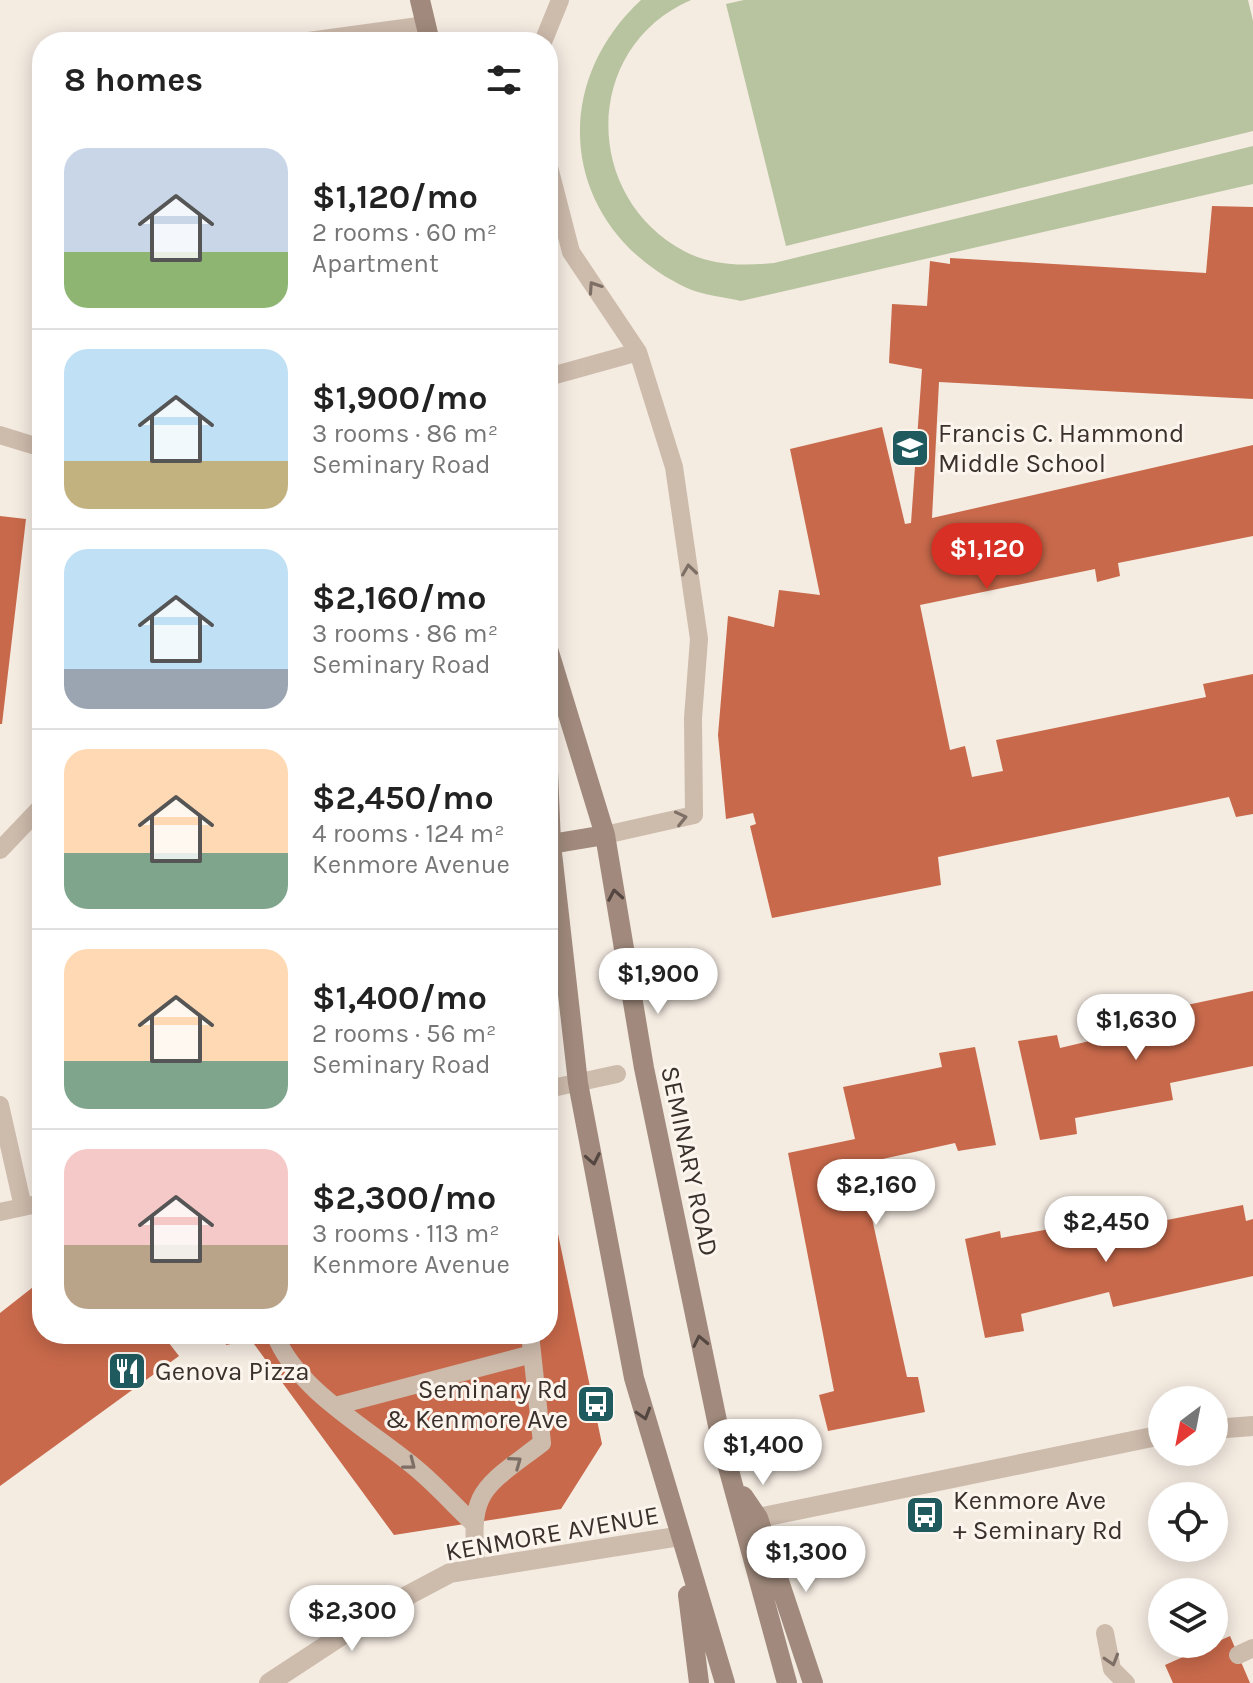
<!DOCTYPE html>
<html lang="en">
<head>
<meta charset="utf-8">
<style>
	:root { --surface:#fff; --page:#f6f6f6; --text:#222; --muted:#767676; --line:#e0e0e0; --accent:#d93025 }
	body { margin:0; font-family:Karla,sans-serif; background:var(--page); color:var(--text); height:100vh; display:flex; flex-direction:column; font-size:30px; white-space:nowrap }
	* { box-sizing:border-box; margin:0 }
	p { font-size:26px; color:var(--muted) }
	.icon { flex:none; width:44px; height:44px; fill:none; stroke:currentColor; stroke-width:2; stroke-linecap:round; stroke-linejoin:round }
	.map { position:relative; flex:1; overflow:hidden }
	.side { position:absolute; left:32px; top:32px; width:526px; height:1312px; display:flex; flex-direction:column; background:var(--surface); border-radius:32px; box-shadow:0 4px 20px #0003 }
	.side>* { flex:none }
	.needle { width:52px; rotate:212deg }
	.tools { position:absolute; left:1148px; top:1386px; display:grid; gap:16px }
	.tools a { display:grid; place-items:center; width:80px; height:80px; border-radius:50%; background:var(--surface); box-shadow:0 4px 20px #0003; font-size:40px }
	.price { position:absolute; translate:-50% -68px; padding:0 18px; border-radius:28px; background:#fff; color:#222; font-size:26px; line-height:52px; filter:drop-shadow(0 2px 4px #0008) }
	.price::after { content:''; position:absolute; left:50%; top:48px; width:24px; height:18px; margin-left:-12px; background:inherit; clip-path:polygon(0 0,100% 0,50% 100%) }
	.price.active { background:var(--accent); color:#fff }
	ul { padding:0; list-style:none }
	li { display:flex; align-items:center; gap:24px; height:200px; padding:0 32px }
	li+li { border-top:2px solid var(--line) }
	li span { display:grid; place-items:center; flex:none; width:224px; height:160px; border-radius:24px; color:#555 }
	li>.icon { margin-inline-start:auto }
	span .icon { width:96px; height:96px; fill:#fffc; stroke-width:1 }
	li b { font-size:34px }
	h2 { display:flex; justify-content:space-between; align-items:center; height:96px; padding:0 32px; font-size:34px }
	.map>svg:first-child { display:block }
	.green { fill:#b8c4a0 }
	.building { fill:#c8694b }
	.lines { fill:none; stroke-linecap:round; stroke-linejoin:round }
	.service { stroke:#cdbbac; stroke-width:18 }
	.tertiary { stroke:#cdbbac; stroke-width:20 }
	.secondary { stroke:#a18a7d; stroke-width:20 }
	.oneway { stroke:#7d6f65 }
	.oneway2 { stroke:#544640 }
	.labels { text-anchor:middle; stroke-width:6; stroke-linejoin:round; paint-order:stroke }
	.poi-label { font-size:26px; fill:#3b302b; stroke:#fbf5ee; text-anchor:start }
	.street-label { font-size:26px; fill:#3b302b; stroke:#fbf5ee }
</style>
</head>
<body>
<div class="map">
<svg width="1253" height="1683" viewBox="0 0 1253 1683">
	<rect width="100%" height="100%" fill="#f4ebe1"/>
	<path class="green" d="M 641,0 L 691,0 C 582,47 582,197 684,251 C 712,266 743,266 774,263 L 1253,146 L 1253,184 L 741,301 C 724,297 703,295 687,288 C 565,231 544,90 641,0 Z
		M 744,0 L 1248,0 L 1253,21 L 1253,131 L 786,246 L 726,4 Z"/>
	<path class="building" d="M 1212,206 L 1253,207 L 1253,399 L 939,382 L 932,518 L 1253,445 L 1253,536 L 1118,563 L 1120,576 L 1097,582 L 1095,569 L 920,605 L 950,750 L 965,746 L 972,777 L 1003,771 L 996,740 L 1206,697 L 1203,684 L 1253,674 L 1253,814 L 1236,817 L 1229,797 L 938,857 L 941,885 L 772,918 L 750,826 L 756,824 L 753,813 L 726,819 L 718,735 L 728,616 L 774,627 L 779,590 L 820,595 L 790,449 L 882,427 L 905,524 L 911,523 L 922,369 L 889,363 L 892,304 L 927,306 L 930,261 L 950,264 L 950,258 L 1206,273 Z
		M 0,516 L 26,519 L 2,724 L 0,724 Z
		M 1253,991 L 1253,1066 L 1170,1083 L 1173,1100 L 1075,1118 L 1077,1134 L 1040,1140 L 1018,1041 L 1057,1035 L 1060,1048 L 1153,1026 L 1149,1013 Z
		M 975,1047 L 996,1145 L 958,1151 L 955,1143 L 860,1164 L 907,1377 L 918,1377 L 925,1412 L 828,1431 L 819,1395 L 834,1391 L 788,1153 L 855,1139 L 843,1087 L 942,1067 L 939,1053 Z
		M 549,1191 L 602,1444 L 561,1509 L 394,1535 L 251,1340 L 226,1345 L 224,1334 L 548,1334 Z
		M 1243,1205 L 1246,1221 L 1253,1219 L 1253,1276 L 1113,1307 L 1109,1292 L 1021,1314 L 1024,1331 L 985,1338 L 965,1239 L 1000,1231 L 1001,1238 L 1098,1220 L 1101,1233 Z
		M 42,1280 L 42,1334 L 162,1334 L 179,1356 L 0,1486 L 0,1313 Z
		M 1230,1636 L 1250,1683 L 1173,1683 L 1165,1665 Z"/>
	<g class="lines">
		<path class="service" d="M 301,42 L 426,25
			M 543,42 L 560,0
			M 548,163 L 571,252 L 638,352 L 674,467 L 699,639 L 693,718 L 694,815 L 605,835
			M 548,377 L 638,352
			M 0,435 L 42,448
			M 0,850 L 42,806
			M 548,1089 L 617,1074
			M 0,1105 L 23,1207
			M 0,1212 L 42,1203
			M 275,1334 C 296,1391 374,1432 418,1470 C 437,1486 454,1505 472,1522
			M 335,1406 L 532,1354
			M 477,1569 C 468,1489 482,1489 542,1443 L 530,1334
			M 1105,1633 L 1112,1669 L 1126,1683
			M 1238,1655 L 1253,1648"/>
		<path class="tertiary" d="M 1214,1429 L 1253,1426
			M 758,1518 L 1162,1435
			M 269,1683 L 382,1609 L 450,1573 L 681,1536"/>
		<path class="secondary" d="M 420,0 L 430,42
			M 548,649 L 605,835 L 644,1068 L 722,1445 L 787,1683
			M 548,771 L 551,844 L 578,1083 L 634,1378 L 725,1683
			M 551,844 L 605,835
			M 743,1496 L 758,1518 L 813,1683
			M 688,1595 L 699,1683"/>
	</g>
	<defs><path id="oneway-chevron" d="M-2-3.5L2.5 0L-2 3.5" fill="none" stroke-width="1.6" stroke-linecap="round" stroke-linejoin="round" transform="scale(2)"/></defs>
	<g class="oneway">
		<use href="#oneway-chevron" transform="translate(594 287) rotate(-124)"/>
		<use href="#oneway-chevron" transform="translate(689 570) rotate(-98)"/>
		<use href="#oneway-chevron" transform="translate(681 818) rotate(-13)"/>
		<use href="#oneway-chevron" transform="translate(516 1462) rotate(-36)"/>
		<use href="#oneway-chevron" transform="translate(410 1464) rotate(38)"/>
		<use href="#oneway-chevron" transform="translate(1112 1660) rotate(73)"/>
	</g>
	<g class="oneway2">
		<use href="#oneway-chevron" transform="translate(615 895) rotate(-100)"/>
		<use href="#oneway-chevron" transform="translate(593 1159) rotate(79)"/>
		<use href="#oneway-chevron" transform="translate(700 1341) rotate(-102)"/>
		<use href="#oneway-chevron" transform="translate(644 1414) rotate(73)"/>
	</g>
	<defs>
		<g id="school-square" transform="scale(2)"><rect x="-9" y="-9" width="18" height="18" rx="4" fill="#1f5a5e" stroke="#fbf5ee"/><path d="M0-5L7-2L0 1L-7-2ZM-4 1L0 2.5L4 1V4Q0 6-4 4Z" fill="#fff"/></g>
		<g id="restaurant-square" transform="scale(2)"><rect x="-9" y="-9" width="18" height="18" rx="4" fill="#1f5a5e" stroke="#fbf5ee"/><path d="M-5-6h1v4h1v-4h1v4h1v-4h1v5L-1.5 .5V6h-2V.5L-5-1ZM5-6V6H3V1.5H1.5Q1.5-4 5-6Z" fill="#fff"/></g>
		<g id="bus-square" transform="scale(2)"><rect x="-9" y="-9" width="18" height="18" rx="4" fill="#1f5a5e" stroke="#fbf5ee"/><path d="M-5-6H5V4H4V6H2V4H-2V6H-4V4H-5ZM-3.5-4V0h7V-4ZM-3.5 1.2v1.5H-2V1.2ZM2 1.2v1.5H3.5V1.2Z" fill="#fff"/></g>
	</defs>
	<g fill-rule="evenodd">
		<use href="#school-square" x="910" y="448"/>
		<use href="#restaurant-square" x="127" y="1371"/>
		<use href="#bus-square" x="596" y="1404"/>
		<use href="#bus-square" x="925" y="1515"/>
	</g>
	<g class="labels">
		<g class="poi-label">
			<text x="938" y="442">Francis C. Hammond<tspan x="938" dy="30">Middle School</tspan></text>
			<text x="155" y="1380">Genova Pizza</text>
			<text x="568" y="1398" text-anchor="end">Seminary Rd<tspan x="568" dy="30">&amp; Kenmore Ave</tspan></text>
			<text x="953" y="1509">Kenmore Ave<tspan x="953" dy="30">+ Seminary Rd</tspan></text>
		</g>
		<g class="street-label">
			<text transform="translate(690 1161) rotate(78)" y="9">SEMINARY ROAD</text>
			<text transform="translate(552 1533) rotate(-10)" y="9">KENMORE AVENUE</text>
		</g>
	</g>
</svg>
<div class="tools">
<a><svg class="needle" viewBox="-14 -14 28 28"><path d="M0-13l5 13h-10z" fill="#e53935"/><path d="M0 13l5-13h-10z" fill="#767676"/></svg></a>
<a><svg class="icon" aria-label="locate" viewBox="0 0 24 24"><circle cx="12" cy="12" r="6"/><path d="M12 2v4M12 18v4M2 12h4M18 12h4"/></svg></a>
<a><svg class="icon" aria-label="layers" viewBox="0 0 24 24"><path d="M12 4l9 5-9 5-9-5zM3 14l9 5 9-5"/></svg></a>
</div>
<b class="price active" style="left:987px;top:591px">$1,120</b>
<b class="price" style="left:658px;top:1016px">$1,900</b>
<b class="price" style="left:1136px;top:1062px">$1,630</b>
<b class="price" style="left:876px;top:1227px">$2,160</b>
<b class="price" style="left:1106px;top:1264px">$2,450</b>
<b class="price" style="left:763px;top:1487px">$1,400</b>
<b class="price" style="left:806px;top:1594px">$1,300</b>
<b class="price" style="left:352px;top:1653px">$2,300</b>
<section class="side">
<h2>8 homes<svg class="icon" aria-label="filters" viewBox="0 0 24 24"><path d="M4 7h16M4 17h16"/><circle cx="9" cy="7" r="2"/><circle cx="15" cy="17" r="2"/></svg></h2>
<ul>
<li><span style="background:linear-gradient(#c9d6e8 65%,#8fb573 0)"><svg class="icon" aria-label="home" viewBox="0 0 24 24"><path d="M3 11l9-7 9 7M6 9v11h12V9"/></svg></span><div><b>$1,120/mo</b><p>2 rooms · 60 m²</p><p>Apartment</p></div></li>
<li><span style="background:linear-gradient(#bfe0f5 70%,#c2b280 0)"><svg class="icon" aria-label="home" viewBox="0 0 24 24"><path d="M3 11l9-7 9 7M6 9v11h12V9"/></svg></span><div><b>$1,900/mo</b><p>3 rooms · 86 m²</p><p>Seminary Road</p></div></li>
<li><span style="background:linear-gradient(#bfe0f5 75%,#9aa5b1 0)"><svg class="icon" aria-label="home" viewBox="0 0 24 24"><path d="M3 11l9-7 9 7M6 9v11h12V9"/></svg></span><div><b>$2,160/mo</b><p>3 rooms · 86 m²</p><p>Seminary Road</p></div></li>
<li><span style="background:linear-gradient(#ffd9b3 65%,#7fa58c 0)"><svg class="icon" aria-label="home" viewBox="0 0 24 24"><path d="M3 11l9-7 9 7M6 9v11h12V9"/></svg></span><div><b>$2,450/mo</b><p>4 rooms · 124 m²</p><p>Kenmore Avenue</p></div></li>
<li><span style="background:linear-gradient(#ffd9b3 70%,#7fa58c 0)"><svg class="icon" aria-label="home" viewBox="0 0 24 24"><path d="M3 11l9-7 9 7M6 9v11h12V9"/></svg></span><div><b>$1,400/mo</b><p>2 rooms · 56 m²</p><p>Seminary Road</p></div></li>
<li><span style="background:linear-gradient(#f6c9c9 60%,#b9a48a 0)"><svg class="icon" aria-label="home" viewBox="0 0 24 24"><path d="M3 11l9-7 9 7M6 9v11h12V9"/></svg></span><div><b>$2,300/mo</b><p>3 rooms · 113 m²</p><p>Kenmore Avenue</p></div></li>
</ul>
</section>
</div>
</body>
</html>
